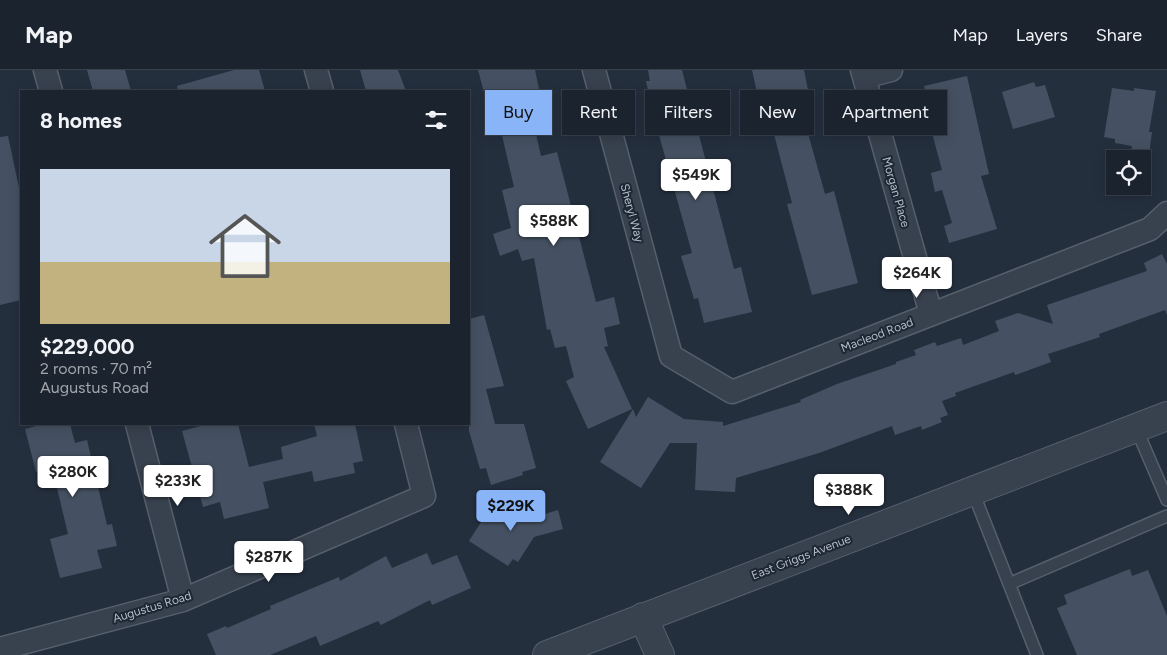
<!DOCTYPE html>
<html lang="en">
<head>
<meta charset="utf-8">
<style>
	:root { --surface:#1b232e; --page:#282f3a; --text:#f1f3f6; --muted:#a0a4aa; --line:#39404a; --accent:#8ab4f8 }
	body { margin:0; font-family:Figtree,sans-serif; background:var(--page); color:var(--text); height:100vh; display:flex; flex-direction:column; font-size:19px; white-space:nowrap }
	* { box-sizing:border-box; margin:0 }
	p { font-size:16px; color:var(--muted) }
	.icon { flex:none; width:28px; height:28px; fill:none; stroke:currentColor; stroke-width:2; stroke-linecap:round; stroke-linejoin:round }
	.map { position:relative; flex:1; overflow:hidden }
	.drawer { position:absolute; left:20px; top:20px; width:450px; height:335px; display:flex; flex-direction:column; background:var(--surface); border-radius:0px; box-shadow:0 2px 12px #0003,0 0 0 1px var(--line) }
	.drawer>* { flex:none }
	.guide { position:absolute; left:485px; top:20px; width:475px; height:45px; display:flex; gap:10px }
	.controls { position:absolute; left:1106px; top:80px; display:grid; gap:10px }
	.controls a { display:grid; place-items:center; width:45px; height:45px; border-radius:0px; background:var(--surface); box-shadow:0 2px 12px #0003,0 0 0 1px var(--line); font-size:25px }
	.price { position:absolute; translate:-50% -42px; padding:0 11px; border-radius:5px; background:#fff; color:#222; font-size:16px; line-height:32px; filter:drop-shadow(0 1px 2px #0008) }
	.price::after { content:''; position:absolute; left:50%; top:30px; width:15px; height:11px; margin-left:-8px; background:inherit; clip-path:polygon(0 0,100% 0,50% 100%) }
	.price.selected { background:var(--accent); color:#111 }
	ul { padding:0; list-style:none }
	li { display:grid; align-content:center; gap:10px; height:265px; padding:0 20px }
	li+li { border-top:1px solid var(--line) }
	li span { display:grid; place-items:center; height:155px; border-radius:0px; color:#555 }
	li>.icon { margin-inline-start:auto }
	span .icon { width:90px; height:90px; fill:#fffc; stroke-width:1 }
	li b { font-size:21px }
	h2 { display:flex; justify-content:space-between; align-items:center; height:60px; padding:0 20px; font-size:21px }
	.tag { padding:0 18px; border-radius:0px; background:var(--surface); box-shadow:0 2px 12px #0003,0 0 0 1px var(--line); font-size:18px; line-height:45px }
	.tag.selected { background:var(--accent); color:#111 }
	header { display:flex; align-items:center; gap:30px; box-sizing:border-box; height:70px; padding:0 25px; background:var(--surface); border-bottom:1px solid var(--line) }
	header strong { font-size:24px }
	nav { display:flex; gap:28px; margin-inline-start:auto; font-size:18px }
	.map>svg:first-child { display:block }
	.building { fill:#455162 }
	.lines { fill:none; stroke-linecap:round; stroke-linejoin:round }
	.service-casing { stroke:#565f6c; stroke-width:14 }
	.minor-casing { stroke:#565f6c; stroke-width:25 }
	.tertiary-casing { stroke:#565f6c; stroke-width:30 }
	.service { stroke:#38414e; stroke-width:11 }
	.minor { stroke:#38414e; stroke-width:22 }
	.tertiary { stroke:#38414e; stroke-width:28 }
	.labels { text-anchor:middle; stroke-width:4; stroke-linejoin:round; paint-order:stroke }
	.street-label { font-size:12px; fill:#b4bcc9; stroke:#1d2633 }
</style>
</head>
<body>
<header>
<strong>Map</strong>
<nav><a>Map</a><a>Layers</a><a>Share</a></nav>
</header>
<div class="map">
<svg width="1167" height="585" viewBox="0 0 1167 585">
	<rect width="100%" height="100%" fill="#242f3e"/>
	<path class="building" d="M 87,0 L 125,0 L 131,21 L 93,21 Z
		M 234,0 L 259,0 L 265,21 L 178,21 L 177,16 Z
		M 360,0 L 398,0 L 406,21 L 366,21 Z
		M 478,0 L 535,0 L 545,47 L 533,51 L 541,86 L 557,82 L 596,232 L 614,227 L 620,254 L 604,258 L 608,276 L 604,277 L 632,339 L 588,359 L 566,311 L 574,307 L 566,276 L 555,278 L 550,259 L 547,260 L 534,188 L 522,191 L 518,179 L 500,186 L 493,164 L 511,158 L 502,120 L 514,117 L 495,35 L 488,37 Z
		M 648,0 L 682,0 L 734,199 L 741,197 L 752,242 L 704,253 L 698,228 L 694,229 L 681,186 L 692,183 L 654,47 L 646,11 L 650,11 Z
		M 752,0 L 804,0 L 810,30 L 800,33 L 809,67 L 825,124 L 834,121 L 858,213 L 812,225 L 787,134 L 792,133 L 770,49 L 755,53 L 749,29 L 758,27 Z
		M 967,6 L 989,104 L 981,106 L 997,159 L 949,173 L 944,156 L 952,153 L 942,120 L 935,122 L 931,103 L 942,100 L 932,63 L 919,66 L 913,38 L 928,34 L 924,16 Z
		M 1034,12 L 1036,17 L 1045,15 L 1055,47 L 1013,59 L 1002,22 Z
		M 1112,18 L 1134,21 L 1134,18 L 1156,21 L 1149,62 L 1152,62 L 1149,85 L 1131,82 L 1132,76 L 1115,73 L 1115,69 L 1104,67 Z
		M 8,66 L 21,127 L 21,230 L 0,235 L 0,67 Z
		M 1162,184 L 1167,194 L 1167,245 L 1165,240 L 1099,264 L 1100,267 L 1048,284 L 1051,292 L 1015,305 L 1014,302 L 955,323 L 956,326 L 942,331 L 948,345 L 940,348 L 942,352 L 922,360 L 921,356 L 895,365 L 892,356 L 819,383 L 736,408 L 735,422 L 695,420 L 697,373 L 670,373 L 641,418 L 600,392 L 633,339 L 636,347 L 648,327 L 684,349 L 723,352 L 723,356 L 801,332 L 800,330 L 837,314 L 896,294 L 896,292 L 916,285 L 914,280 L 935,272 L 937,276 L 961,268 L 963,275 L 999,261 L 995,251 L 1018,243 L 1053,254 L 1047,235 L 1147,201 L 1144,193 Z
		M 484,245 L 504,316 L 486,319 L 495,354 L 524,354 L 536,398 L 522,402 L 523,405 L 491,415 L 486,398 L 480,399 L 469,361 L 469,249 Z
		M 44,354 L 70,354 L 75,373 L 87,370 L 107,455 L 112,454 L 117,476 L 97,480 L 102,498 L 60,508 L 50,469 L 68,464 L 52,397 L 36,402 L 25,359 Z
		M 208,354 L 238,354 L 249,397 L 283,389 L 281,377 L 317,366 L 314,354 L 355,354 L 363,391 L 353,393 L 355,403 L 314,412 L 312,401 L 263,412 L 269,438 L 224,449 L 220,432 L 203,437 L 182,361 Z
		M 490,431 L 522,451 L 558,440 L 563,459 L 534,467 L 518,492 L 513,489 L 508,496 L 469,471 L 483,449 L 480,447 Z
		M 427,483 L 432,495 L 457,485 L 471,518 L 432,535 L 430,530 L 381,555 L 378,551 L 320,576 L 316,566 L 270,585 L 216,585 L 207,564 L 226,556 L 227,558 L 271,539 L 270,536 L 339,507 L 340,511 L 386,486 L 392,498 Z
		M 1130,499 L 1132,506 L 1148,500 L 1167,546 L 1167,585 L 1077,585 L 1057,538 L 1067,534 L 1064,525 Z"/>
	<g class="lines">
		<g class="service-casing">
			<path id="service" d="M 1136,358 L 1167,430
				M 973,422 L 1037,585
				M 1009,514 L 1167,446"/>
		</g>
		<g class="minor-casing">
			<path id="minor" d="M 45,0 L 51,21
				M 316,0 L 322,21
				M 594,0 L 671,286 L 732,322 L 1150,159 L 1167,143
				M 862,0 L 931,244
				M 864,7 L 891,0
				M 137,354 L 183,530
				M 0,579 L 183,530 L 424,426 L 406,354"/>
		</g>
		<g class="tertiary-casing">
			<path id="tertiary" d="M 643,547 L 660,585
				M 547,585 L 1167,346"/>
		</g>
		<use href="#service" class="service"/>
		<use href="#minor" class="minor"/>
		<use href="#tertiary" class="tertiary"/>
	</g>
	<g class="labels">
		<g class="street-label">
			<text transform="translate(896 122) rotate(74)" y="4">Morgan Place</text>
			<text transform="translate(632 143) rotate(75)" y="4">Sheryl Way</text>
			<text transform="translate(877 265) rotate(-21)" y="4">Macleod Road</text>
			<text transform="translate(801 487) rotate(-21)" y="4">East Griggs Avenue</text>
			<text transform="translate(152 537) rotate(-17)" y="4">Augustus Road</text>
		</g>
	</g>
</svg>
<div class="controls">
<a><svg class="icon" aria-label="locate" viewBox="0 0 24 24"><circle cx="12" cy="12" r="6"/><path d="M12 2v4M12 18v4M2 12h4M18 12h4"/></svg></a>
</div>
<b class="price" style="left:696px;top:131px">$549K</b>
<b class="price" style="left:554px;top:177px">$588K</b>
<b class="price" style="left:917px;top:229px">$264K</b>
<b class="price" style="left:73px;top:428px">$280K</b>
<b class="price" style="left:178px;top:437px">$233K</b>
<b class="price" style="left:849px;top:446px">$388K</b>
<b class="price selected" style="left:511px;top:462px">$229K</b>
<b class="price" style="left:269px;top:513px">$287K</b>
<div class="guide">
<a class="tag selected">Buy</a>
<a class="tag">Rent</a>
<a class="tag">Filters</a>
<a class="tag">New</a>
<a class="tag">Apartment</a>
</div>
<section class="drawer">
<h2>8 homes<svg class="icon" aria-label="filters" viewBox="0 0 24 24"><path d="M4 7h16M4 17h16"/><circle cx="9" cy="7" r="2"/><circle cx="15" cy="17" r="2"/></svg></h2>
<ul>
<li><span style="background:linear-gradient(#c9d6e8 60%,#c2b280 0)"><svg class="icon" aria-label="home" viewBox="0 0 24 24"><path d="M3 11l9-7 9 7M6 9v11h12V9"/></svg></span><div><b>$229,000</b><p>2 rooms · 70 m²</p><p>Augustus Road</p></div></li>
</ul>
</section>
</div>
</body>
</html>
